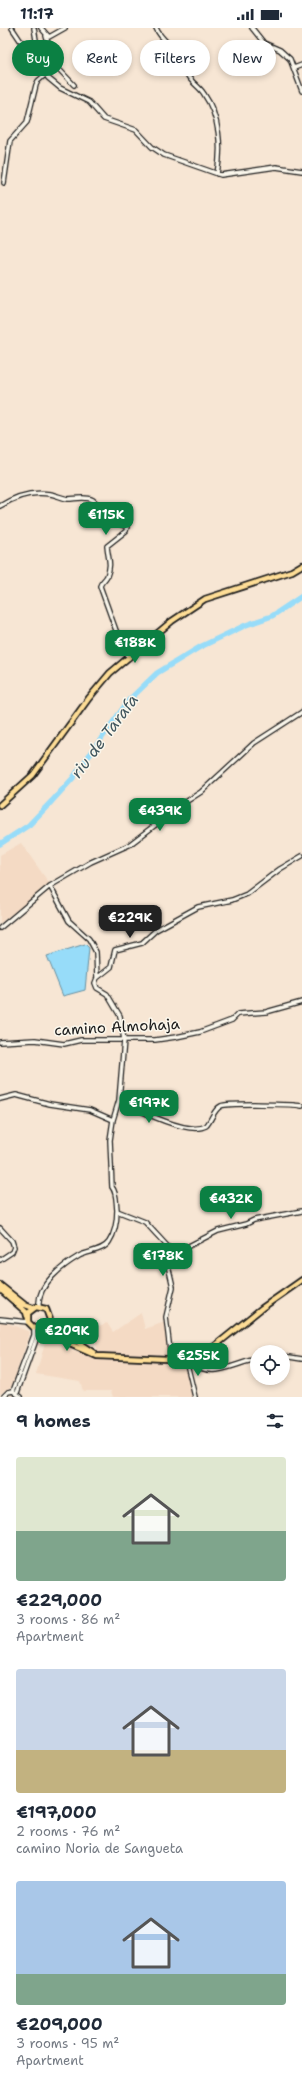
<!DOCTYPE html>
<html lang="en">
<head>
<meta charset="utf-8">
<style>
	:root { --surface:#fff; --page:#f2f2f3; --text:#1f2937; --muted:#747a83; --accent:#0b8043 }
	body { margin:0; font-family:"Shantell Sans",sans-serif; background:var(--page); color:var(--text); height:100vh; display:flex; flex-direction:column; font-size:15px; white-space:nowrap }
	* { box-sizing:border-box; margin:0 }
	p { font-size:13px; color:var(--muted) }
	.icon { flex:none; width:22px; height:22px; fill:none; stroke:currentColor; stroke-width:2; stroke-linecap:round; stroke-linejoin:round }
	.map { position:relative; height:1369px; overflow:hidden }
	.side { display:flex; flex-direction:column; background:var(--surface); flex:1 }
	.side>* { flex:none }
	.banner { position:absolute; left:12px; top:12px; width:278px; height:36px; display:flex; gap:8px }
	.controls { position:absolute; left:250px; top:1317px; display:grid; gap:8px }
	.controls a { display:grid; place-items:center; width:40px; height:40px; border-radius:50%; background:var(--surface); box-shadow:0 2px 6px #0003; font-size:20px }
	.price { position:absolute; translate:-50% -34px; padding:0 9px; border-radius:8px; background:var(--accent); color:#fff; font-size:13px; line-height:26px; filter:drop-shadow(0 1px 2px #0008) }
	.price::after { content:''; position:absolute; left:50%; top:24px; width:12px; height:9px; margin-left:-6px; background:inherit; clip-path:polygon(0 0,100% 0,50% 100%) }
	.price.active { background:#222; color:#fff }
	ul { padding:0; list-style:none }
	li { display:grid; align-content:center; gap:8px; height:212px; padding:0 16px }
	li span { display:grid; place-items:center; height:124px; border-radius:4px; color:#555 }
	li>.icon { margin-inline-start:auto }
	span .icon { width:72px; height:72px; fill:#fffc; stroke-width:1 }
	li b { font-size:17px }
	h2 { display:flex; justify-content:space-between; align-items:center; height:48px; padding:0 16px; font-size:17px }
	.chip { padding:0 14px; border-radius:18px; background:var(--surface); box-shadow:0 2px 6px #0003; font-size:14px; line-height:36px }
	.chip.active { background:var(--accent); color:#fff }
	.status { display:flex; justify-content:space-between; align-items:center; height:28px; padding:0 20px; background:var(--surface); direction:ltr }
	.status svg { height:11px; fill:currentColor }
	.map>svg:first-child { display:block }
	.built { fill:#f4dac4 }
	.water { fill:#97dcf9; stroke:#668fa1 }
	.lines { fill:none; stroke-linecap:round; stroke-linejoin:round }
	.river { stroke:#97dcf9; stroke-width:5.5 }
	.minor-casing { stroke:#1c1c1c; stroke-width:6 }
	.major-casing { stroke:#1c1c1c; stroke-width:8 }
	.minor { stroke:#fbf7ec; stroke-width:3.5 }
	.major { stroke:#fedd96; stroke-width:4.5 }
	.labels { text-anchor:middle; stroke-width:3; stroke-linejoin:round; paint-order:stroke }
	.street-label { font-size:15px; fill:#1c1c1c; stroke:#fbf7ec }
	.water-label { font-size:16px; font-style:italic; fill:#41565e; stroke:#fbf7ec }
</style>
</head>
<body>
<div class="status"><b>11:17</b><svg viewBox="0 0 49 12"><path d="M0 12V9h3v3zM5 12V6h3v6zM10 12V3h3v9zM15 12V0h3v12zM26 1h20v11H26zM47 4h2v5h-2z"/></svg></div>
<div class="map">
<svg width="302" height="1369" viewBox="0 0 302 1369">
	<rect width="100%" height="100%" fill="#f7e6d4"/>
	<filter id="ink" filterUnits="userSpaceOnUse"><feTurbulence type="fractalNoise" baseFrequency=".025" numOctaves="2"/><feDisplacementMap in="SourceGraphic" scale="8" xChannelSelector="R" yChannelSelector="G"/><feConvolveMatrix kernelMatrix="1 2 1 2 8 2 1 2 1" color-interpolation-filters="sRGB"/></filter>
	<g filter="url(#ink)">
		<path class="built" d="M 21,815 L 49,855 L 43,863 L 0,895 L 0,827 Z
			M 141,1285 L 145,1301 L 165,1294 L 170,1329 L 185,1335 L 193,1369 L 113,1369 L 111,1363 L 83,1363 L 80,1353 L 36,1346 L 48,1305 L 73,1323 L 99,1331 L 93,1300 L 107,1295 L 113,1304 Z
			M 0,1294 L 7,1295 L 30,1304 L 12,1358 L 0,1366 Z"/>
		<path class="water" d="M 85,916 L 89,920 L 85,962 L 63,968 L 47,928 Z"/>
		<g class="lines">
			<path class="river" d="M 0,816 L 29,797 L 52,773 L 73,750 L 129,672 L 157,645 L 200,619 L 246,597 L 272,588 L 302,568"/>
			<g class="minor-casing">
				<path id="minor" d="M 12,0 L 20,12 L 39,30
					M 34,0 L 39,30 L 48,50 L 60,60 L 89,74 L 104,91 L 136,102 L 152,119 L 164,127 L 221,147 L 276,139 L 302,143
					M 41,0 L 49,9 L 65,0
					M 156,0 C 161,12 172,17 179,28 C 183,34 184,42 188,48 C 192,55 200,59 204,66 C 220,89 222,120 217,146
					M 252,0 L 264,15 L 280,22 L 290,31 L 302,63
					M 46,8 L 54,36 L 74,57
					M 294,40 L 302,37
					M 4,155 L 10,113 L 27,94 L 36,57 L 38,53 L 46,46
					M 0,478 C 14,469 32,463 50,466 C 56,467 62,470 68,471 C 75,471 86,468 93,472 C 99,476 97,483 99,488 L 127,499 L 126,503 L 107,518 C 108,531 112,535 107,548 C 105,552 101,554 100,558 L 118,608 L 129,630
					M 50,858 L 69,893 L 89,911 L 96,924 L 97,950
					M 0,900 L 50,858 L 91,834 L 129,817 L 184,775 L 201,764 L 254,715 L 302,684
					M 0,1014 L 35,1012 L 64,1016 L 81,1012 L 155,1012 L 176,1009 L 200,1004 L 232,992 L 238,986 L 266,984 L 302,974
					M 0,1071 L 16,1067 L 50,1076 L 90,1082 L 113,1092 L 119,1072 C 136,1081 188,1108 206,1098 C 212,1092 213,1082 221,1078 C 227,1075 293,1076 302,1078
					M 119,1072 L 124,1012 L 120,988 L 107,966 L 97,960 L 95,955 L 97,950 L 111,939 L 115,922 L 142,915 L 156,902 L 198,879 L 232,872 L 247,866 L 280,841 L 302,828
					M 117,1183 L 145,1194 L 169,1220 L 167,1233 L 173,1259 L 166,1289 L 171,1331
					M 0,1200 L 12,1213 L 14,1219 L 12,1224 L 0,1232
					M 168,1225 L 183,1221 L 218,1203 L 246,1196 L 254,1192 L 302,1183
					M 39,1278 C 37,1257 62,1238 79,1228 C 88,1223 103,1223 109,1214 C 115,1205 117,1193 117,1182 C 116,1174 117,1165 112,1159 L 110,1112 L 113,1092
					M 0,1291 L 28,1294
					M 283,1328 L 302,1331
					M 186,1332 L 195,1369
					M 188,1332 C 211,1353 231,1336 257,1331
					M 13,1363 L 34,1307 L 34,1300
					M 17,1365 L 40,1301
					M 3,1369 L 8,1364 L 13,1363 L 21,1369"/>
			</g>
			<g class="major-casing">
				<path id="major" d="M 0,777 L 33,747 L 89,670 L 110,645 L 172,593 L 205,571 L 292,543 L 302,537
					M 0,1257 L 25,1277 L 33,1280
					M 0,1261 L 26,1284 L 27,1288
					M 49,1294 L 43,1300 L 34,1300 L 28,1294 L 28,1285 L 36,1279 L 46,1281 L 52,1297 L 94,1325
					M 45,1299 L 72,1317 L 97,1328 L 191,1332 L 206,1325 L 262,1280 L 302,1252"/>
			</g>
			<use href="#minor" class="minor"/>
			<use href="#major" class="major"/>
		</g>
	</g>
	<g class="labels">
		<g class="street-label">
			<text transform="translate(117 999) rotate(-3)" y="5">camino Almohaja</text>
		</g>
		<g class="water-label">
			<text transform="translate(104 708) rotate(-53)" y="6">riu de Tarafa</text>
		</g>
	</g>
</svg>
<div class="controls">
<a><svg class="icon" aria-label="locate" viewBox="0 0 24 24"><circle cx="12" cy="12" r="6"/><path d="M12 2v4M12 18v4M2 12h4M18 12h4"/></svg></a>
</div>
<b class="price" style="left:106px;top:508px">€115K</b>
<b class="price" style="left:135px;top:636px">€188K</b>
<b class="price" style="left:160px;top:804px">€439K</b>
<b class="price active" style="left:130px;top:911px">€229K</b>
<b class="price" style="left:149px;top:1096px">€197K</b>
<b class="price" style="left:231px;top:1192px">€432K</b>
<b class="price" style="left:163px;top:1249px">€178K</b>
<b class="price" style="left:67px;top:1324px">€209K</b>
<b class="price" style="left:198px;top:1349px">€255K</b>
<div class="banner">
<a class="chip active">Buy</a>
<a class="chip">Rent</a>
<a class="chip">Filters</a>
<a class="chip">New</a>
</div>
</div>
<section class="side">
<h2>9 homes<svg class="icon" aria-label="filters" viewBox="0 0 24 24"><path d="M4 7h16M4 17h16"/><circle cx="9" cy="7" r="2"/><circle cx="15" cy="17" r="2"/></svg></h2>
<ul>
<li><span style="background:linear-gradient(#dfe7d0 60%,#7fa58c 0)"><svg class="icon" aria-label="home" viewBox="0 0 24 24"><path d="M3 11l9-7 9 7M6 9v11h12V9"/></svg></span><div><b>€229,000</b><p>3 rooms · 86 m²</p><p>Apartment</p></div></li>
<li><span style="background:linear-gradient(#c9d6e8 65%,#c2b280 0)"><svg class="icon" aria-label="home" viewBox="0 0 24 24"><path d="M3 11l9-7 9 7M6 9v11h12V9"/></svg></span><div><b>€197,000</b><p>2 rooms · 76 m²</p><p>camino Noria de Sangueta</p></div></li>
<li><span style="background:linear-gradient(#a9c7e8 75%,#7fa58c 0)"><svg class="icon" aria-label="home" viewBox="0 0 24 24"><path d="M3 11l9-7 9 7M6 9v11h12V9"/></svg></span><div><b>€209,000</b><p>3 rooms · 95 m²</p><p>Apartment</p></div></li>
</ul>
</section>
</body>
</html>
